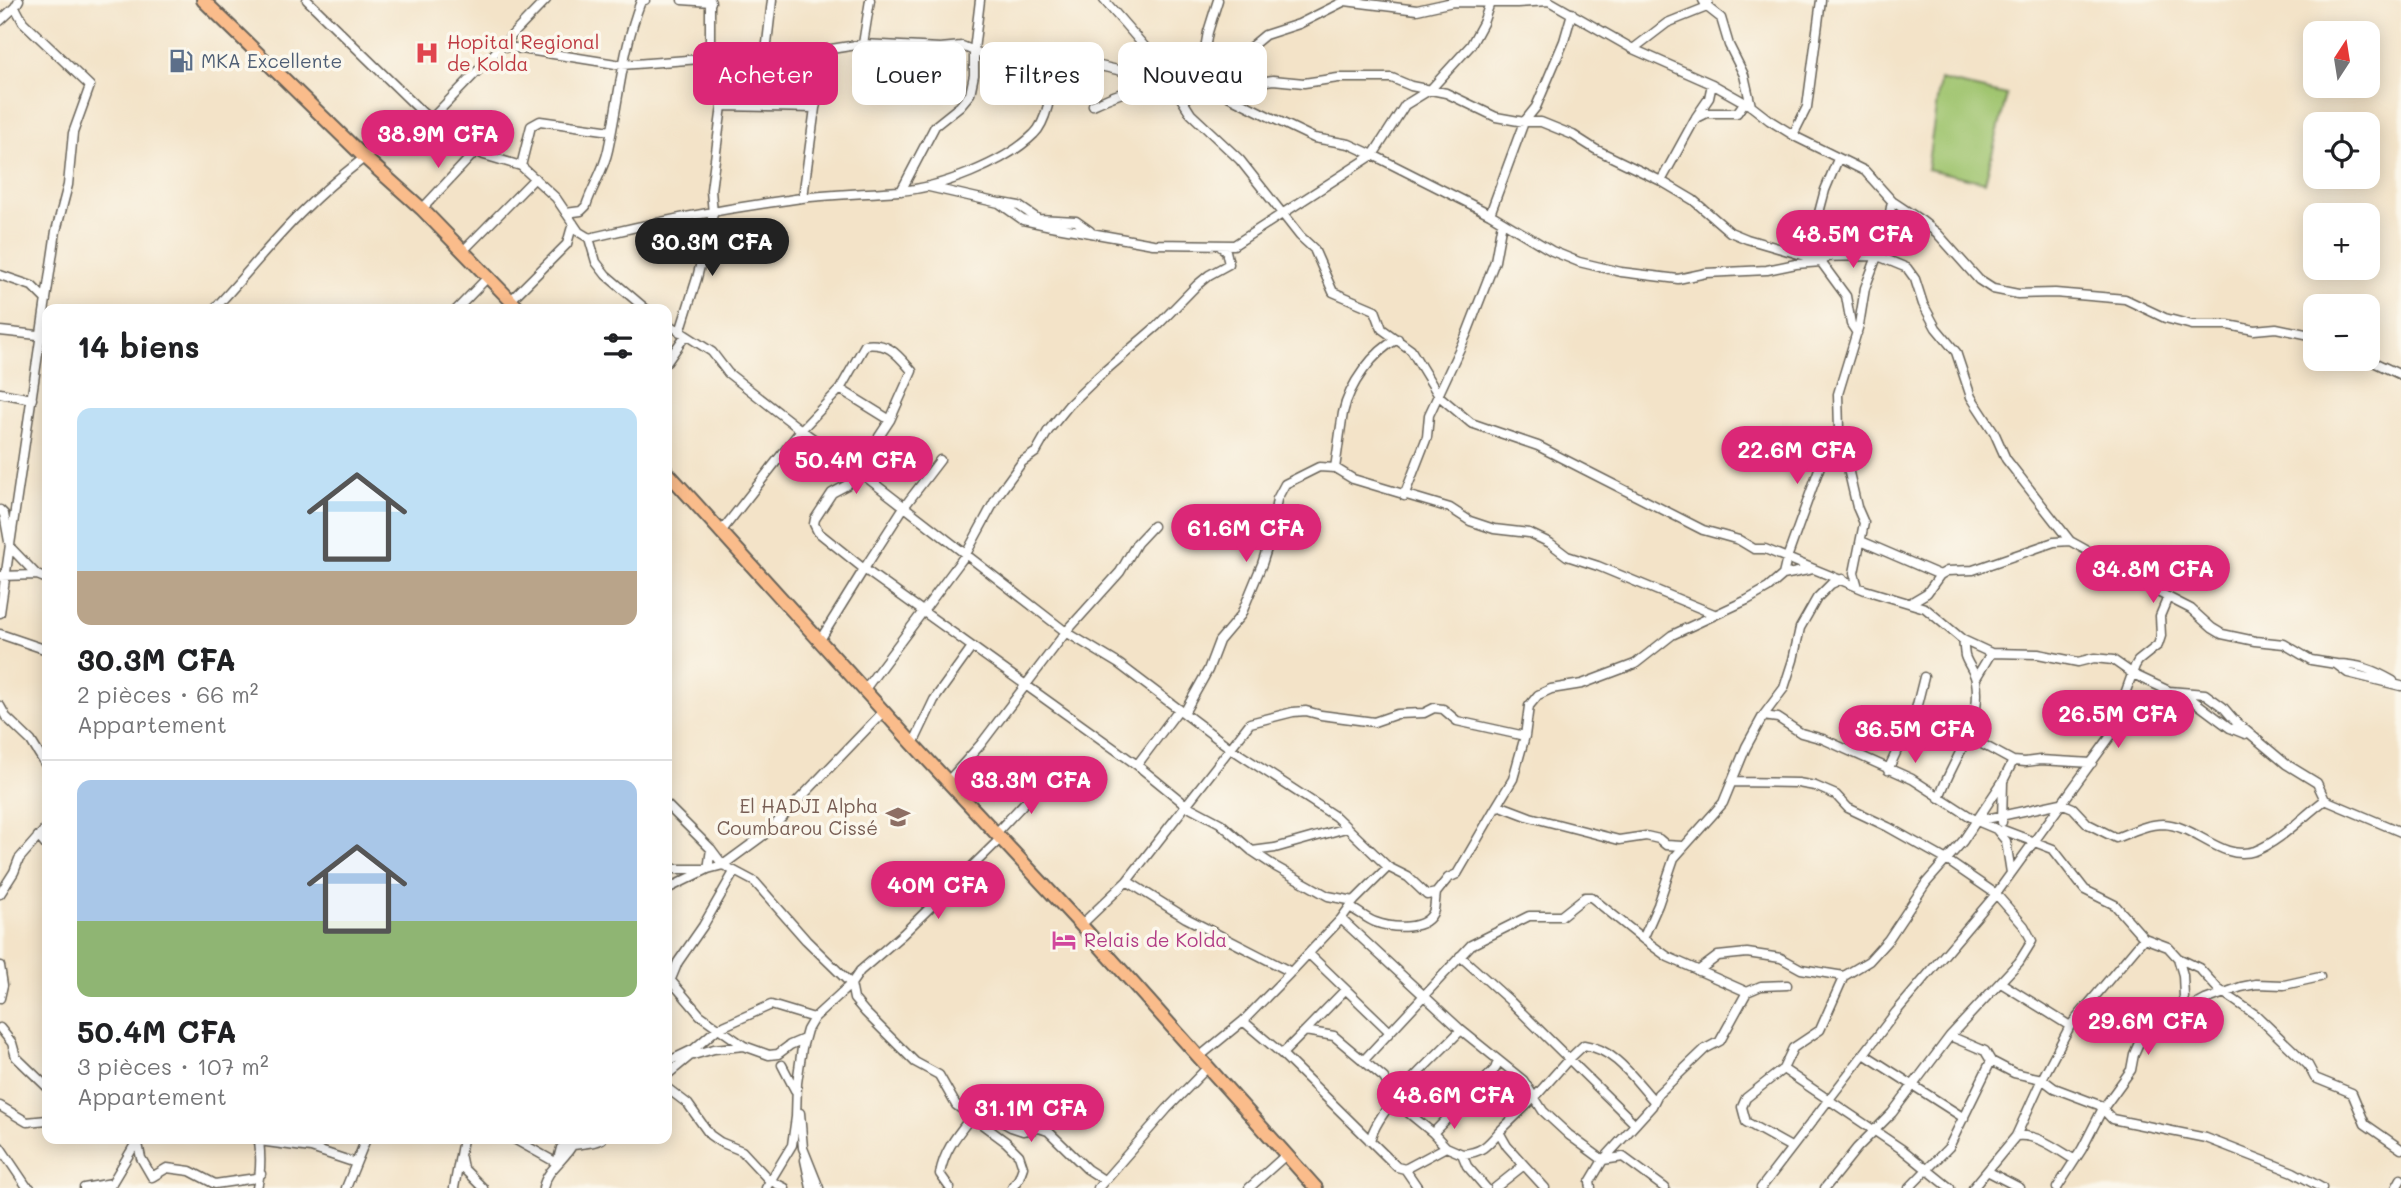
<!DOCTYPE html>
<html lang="fr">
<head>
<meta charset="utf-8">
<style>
	:root { --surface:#fff; --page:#f6f6f6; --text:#202124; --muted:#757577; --line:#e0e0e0; --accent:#db2777 }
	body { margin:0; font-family:Mali,sans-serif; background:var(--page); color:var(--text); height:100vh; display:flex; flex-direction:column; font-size:26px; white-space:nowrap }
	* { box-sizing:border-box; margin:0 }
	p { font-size:23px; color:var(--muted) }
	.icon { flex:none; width:38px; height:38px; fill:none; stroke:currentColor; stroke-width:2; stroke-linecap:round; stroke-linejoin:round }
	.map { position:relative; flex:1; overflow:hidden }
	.details { position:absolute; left:42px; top:304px; width:630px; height:840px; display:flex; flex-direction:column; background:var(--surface); border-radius:14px; box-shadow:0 4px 18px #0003 }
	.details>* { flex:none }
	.hud { position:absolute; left:693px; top:42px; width:665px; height:63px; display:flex; gap:14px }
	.needle { width:46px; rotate:12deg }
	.tools { position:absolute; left:2303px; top:21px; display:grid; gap:14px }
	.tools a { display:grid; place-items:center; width:77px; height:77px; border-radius:14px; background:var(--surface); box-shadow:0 4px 18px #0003; font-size:35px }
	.price { position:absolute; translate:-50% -60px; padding:0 16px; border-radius:24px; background:var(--accent); color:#fff; font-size:23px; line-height:46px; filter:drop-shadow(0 2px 4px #0008) }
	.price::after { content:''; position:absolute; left:50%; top:42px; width:21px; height:16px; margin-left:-10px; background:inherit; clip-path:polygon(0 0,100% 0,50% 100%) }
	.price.on { background:#222; color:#fff }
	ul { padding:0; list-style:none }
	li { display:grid; align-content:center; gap:14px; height:371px; padding:0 35px }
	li+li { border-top:2px solid var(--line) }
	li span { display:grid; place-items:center; height:217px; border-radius:14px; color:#555 }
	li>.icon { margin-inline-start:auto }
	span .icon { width:126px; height:126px; fill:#fffc; stroke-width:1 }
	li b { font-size:30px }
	h2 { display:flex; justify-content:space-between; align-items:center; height:84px; padding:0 35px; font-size:30px }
	.chip { padding:0 24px; border-radius:14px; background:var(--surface); box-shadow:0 4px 18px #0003; font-size:24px; line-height:63px }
	.chip.on { background:var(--accent); color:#fff }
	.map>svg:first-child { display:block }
	.green { fill:#a0c56f; stroke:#5e7046; stroke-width:2 }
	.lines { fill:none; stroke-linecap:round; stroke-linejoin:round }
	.street-casing { stroke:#676258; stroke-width:11 }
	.primary-casing { stroke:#676258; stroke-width:16 }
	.street { stroke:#fff; stroke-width:8 }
	.primary { stroke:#fabc8b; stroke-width:12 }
	.labels { text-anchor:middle; stroke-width:7; stroke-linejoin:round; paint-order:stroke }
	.health-label { font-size:19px; fill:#be3a42; stroke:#fbf7ec; text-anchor:start }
	.service-label { font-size:19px; fill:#4e5e75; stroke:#fbf7ec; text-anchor:start }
	.education-label { font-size:19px; fill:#785e54; stroke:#fbf7ec; text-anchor:end }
	.hotel-label { font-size:19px; fill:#b23c85; stroke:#fbf7ec; text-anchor:start }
</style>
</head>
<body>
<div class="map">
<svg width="2401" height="1188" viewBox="0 0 2401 1188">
	<rect width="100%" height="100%" fill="#fbf7ec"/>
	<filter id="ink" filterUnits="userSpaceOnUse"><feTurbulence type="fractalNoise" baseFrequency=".0143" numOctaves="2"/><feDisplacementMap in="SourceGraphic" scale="14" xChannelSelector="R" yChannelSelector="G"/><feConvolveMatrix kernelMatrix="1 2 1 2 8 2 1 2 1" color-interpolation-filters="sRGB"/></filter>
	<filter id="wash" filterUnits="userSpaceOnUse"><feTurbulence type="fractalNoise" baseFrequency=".00686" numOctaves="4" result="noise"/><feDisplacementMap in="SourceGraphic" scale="28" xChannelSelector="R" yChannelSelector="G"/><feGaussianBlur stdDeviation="1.57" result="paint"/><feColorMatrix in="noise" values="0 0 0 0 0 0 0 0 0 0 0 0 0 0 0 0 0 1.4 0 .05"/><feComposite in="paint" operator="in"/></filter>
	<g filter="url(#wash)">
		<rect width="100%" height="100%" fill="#f3e3c8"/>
		<path class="green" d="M 1940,80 L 2007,95 L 1985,182 L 1927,169 Z"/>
	</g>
	<g filter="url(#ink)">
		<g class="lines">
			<g class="street-casing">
				<path id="street" d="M 307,0 L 424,114 L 447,125 L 476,151 L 484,155 L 521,166 L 556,198 L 579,232 L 589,238 C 655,222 721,209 788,200 C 825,194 862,194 899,191 C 940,188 1005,163 1034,134 C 1049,120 1052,83 1055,64
					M 682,0 L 711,2
					M 1104,0 L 1158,62 L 1191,114 L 1240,160 L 1300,236 L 1314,249 L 1333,292 L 1375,310 L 1382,329 L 1411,350 L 1439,396 L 1471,423 L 1538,446 L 1703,530 L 1739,540 L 1754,549 L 1765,549 L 1865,590 L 1925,608 L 1963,640 L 1991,653 L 2038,654 L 2078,662 L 2094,658 L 2113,660 L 2133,674 L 2169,691 L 2205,694 L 2223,707 L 2236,722 L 2286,764 L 2317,783 L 2325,800 L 2401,832
					M 1703,0 L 1707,7 L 1721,18 L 1729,45 L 1744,75 L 1751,106
					M 0,21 L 15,7
					M 863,44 L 870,0
					M 503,46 L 622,65 L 831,49 L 863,44 L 940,48 L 962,46 L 1006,64 L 1055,64 L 1070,60 L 1091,64 L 1140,75 L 1155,87
					M 1633,49 L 1667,23 L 1707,7 L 1708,3
					M 766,52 L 772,0
					M 1202,65 L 1208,32 L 1218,0
					M 1191,70 L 1214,89 L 1266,115 L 1314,138 L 1349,144 L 1373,155 L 1490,214 L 1552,251 L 1579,262 L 1621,272 L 1678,279 L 1706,273 L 1767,270 L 1796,264 L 1821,262 L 1829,256
					M 1169,81 L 1202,65 L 1235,60 L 1265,35 L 1299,24 L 1345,1 L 1417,10 L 1453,2 L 1517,3 L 1549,1 L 1633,49 L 1712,84 L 1751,106 L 1769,120 L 1798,138 L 1865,171 L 1892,201 L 1922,221 L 1937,233 L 1979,280 L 1993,289 L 2018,294 L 2055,293 L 2125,299 L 2165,318 L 2192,325 L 2228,325 L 2254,330 L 2276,328 L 2315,336
					M 1214,89 L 1273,80 L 1304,83 L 1338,78 L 1392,78 L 1411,86 L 1446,93 L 1496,117 L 1524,122 L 1541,122 L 1573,135 L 1595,149 L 1661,181 L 1693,200 L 1730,232 L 1747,239 L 1809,257 L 1878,256 L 1907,268 L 1915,279 L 1923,304 L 1936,328 L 1956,352 L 1971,397 L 1994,432 L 2006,459 L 2070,541
					M 1093,105 C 1126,90 1141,83 1177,94
					M 722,106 L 815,108
					M 1696,117 L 1709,98 L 1712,84
					M 432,118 L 546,0
					M 1793,135 L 1807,107 L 1821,0
					M 1838,159 L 1825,190 L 1816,224 L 1821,262 L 1846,296 L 1851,324 L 1857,333
					M 521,166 L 531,126 L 540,121 L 611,131
					M 1661,181 L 1695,119 L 1707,113 L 1737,113 L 1744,103
					M 929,187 L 999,203 L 1023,220 L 1051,226 L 1153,244 L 1234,245 L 1373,155 L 1405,105 L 1431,89 L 1471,45 L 1483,23 L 1491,0
					M 901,191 L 935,126 L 960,106 L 970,94 L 974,75 L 974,50 L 980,0
					M 803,197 L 815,108 L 831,49
					M 1002,203 L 1019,206 L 1038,219 L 1076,221 L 1090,231
					M 422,209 L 476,151
					M 566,213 L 581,211 L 586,206 C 592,187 604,170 608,150 C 619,100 622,50 641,1 L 645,0
					M 1490,214 L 1524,122 L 1536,107 L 1564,41 L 1572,13
					M 589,238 L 596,262 L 606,275 L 647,310
					M 463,251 L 535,178
					M 0,275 L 32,286 L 46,300
					M 511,300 L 567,244 L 573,223
					M 213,310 C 244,278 271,242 303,211 C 340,174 382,144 424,114
					M 456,310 L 488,277
					M 667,323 L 712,352 L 728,373 L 801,430 L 857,470 L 1066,632 L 1119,664 L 1230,748 L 1336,817 L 1388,867 L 1408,877 L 1427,895 L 1436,893 L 1448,878 L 1457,874 L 1496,807 L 1501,806 L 1530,817 L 1619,840 L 1646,836 L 1659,839 L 1666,845 L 1682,846
					M 0,331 L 47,336
					M 680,332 L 697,278 L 713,214 L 711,190 L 722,106 L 710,57 L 710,0
					M 2367,359 L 2401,375
					M 667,362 L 685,336
					M 840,389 L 890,420
					M 0,393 L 32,399
					M 1335,468 C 1338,449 1340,431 1343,413 C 1349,385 1373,351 1398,339
					M 1404,496 L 1427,437 L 1429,415 L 1467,333 L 1495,261 L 1502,222
					M 0,510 L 4,514 L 10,547 L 37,575
					M 720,533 L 801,430 L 840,389 L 865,345 C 889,342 897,354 912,371 L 890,420 L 857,470 L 847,485 L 832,493 L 815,519 L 814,524 L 818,532 L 864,569 L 904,507 L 940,460
					M 1861,541 L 1940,575
					M 1783,575 L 1787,558 L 1824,455 L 1839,430
					M 0,576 L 37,575 L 47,579
					M 1858,587 L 1854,573 L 1864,523 L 1857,507 L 1839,430 L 1838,394 L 1859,325 L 1865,288 L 1887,230 L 1892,201
					M 1910,603 L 1927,593 L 1940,575 L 1947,571 L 1973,570 L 2054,542 L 2070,541 L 2106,561 L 2121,578 L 2144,585 L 2191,609 L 2212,628 L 2222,634 L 2255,641 L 2284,644 L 2311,660 L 2336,664 L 2348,673 L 2401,686
					M 0,613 L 56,231 L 68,185 L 73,133 L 90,86 L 23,22 L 15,7 L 19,0
					M 0,634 L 47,650
					M 820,640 L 864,569 L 1137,765 L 1186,805 L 1220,823 L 1252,851 L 1276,867 L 1328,896 L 1354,901
					M 2336,664 C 2358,664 2374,670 2393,681
					M 1976,678 L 1991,653
					M 865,689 L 966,554 L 998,495 L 1022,462 L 1036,452 L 1048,431 L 1069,405 L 1099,376 L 1157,326 L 1197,285 L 1209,275 L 1229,264 L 1226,251 L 1221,247
					M 2183,693 L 2230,728 L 2245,734
					M 0,706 L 6,717 L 31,741 L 47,767
					M 1184,713 L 1208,670 L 1219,641 L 1241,615 L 1262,564 L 1271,536 L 1277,499 L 1285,484 L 1319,467 L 1335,468 L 1353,479 L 1450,508 L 1470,521 L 1494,529 L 1529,533 L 1550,543 L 1567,556 L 1598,566 L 1714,614
					M 1763,716 L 1778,718 L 1801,733 L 1823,739 L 1912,779 L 1977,821 L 1996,829 L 2006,841 L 2011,873
					M 1969,737 L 2013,761 L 2025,762 L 2040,760 L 2092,763
					M 913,744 L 934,700 L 972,647
					M 1137,765 L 1179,709
					M 1888,770 L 1916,709 L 1924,677
					M 948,781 L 981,744 L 1066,632 L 1120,572 L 1137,543 L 1153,526
					M 1732,782 L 1798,783 L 1815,786 L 1836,795 L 1848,808 L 1888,827 L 1945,859 L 1996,894 L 2024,926 L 2032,941 L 2019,962 L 1950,1036 L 1892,1113 L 1857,1148 L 1825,1188
					M 1939,798 C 1953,758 1983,725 1976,681 C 1975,672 1968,665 1965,656 C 1964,651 1964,645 1963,640
					M 667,805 L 711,849 L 723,865 L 755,882 L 806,940 L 851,984 L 854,999 L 865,1012 L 915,1062 L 939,1075 L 956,1105 L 1006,1142 L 1019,1155 L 1023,1167 L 1019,1178 L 1012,1188
					M 1496,807 L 1513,779 L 1525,736 L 1529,706 L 1538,695 L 1551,689 L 1582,684 L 1635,664 L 1672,635 L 1747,600 L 1768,588 L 1783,575 L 1813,569
					M 1977,821 L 2061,803 L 2073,808 L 2088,824 L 2116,838 C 2131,832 2147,824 2163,824 C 2196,825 2221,862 2255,851 C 2281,841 2303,816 2325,800
					M 2002,822 L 2003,781 L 2013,761
					M 2003,830 L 2053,849 L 2085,890 L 2115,905 L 2144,938 L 2168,947 L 2178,958 L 2183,975 L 2184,997 L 2181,1007 L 2174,1016 L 2162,1024 L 2146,1027 L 2134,1054 L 2131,1070 L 2102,1110 L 2082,1149 L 2057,1188
					M 997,832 L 1045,781
					M 38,836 L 47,847
					M 1252,851 L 1275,848 L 1346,828
					M 667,869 L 708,869 L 723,865 L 768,832 L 884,711
					M 1127,881 L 1186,918 L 1291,972
					M 667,889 L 708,869 L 711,849
					M 0,894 L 14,872 L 19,859 L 47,827
					M 1351,908 C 1359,912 1367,919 1375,922 C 1391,928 1427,932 1434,910 C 1435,905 1435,899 1436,893
					M 1341,919 L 1461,1030 L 1523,1080 L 1543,1111 L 1569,1135 L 1603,1160 L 1623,1157 L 1665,1188
					M 1081,925 L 1127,881 L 1250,723 L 1293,712 L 1306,711 L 1321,715 L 1374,722 L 1397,714 L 1424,713 L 1434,708 L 1443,709 L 1457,721 L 1525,736
					M 1309,954 L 1390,1032 L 1471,945 L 1529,916 L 1561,916 L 1585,897 L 1591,897 L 1643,939
					M 1460,956 L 1509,1000 L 1634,1123
					M 2178,958 L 2199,968 L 2218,989 L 2256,1015 L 2308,1065 L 2315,1078 L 2352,1093 L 2365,1124 L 2401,1149
					M 0,966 L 3,985 L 0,998
					M 1698,971 L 1718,956 L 1747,953 L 1781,958 L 1801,969 L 1844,976
					M 667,976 L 700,1015 L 744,1046
					M 2001,983 L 2070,1026 L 2144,938
					M 1787,985 L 1761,986 L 1747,992 L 1668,957 L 1643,939 L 1658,905 L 1674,858 L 1723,803 L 1746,747 L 1763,716 L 1784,688 L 1793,660 L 1800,628 L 1817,598 L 1831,584 L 1842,579
					M 667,989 L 678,962 L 703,926 L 734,872
					M 2177,1015 L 2205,1000 L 2241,987 L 2256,984 L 2284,985 L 2320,977
					M 1243,1021 L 1282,1054 L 1305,1031 L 1334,1036 L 1384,1078 L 1390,1088 L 1394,1101 L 1433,1133 L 1495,1069 L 1498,1061
					M 0,1028 L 12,1043 L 16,1057 L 47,1087
					M 1305,1031 L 1345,990
					M 1950,1036 L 1985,1051 L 1991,1061 L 2014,1073 L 2042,1079 L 2054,1088 L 2099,1105 L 2112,1119 L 2206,1138 L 2293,1172 L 2322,1188
					M 1282,1054 L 1397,1167 L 1405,1169 L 1418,1188
					M 1864,1054 L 1964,1118
					M 1199,1057 L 1243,1021 L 1291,972 L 1341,919 L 1354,901 L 1388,867
					M 1363,1061 L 1390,1032
					M 667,1062 L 694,1049 L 717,1029 L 771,1005 L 814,1018
					M 782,1065 L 795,1090
					M 1783,1069 L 1903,1150 L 1950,1188
					M 667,1075 L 690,1056 L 714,1049 L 744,1046 L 769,1055 L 778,1054 L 790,1045 L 804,1039
					M 667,1088 L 688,1104 L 710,1135 L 720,1142 L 742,1151 L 769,1180 L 785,1188
					M 0,1106 L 27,1122 L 47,1120
					M 962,1106 L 983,1111 L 1011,1127 L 1023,1131 L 1039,1128 L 1048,1131 L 1087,1169 L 1104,1180
					M 800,1113 L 803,1148 L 819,1188
					M 1433,1133 L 1446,1147 L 1462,1154 L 1467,1166 L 1486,1188
					M 2016,1136 C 2037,1133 2058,1150 2075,1160
					M 137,1139 L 141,1158 L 152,1177 L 167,1168 L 190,1171 L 215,1184 L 256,1178 L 261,1174
					M 256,1139 L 259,1141 C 261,1157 261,1172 257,1188
					M 514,1139 L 557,1163 L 561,1148 C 576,1142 589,1146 602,1139
					M 259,1141 L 311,1148 L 356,1163
					M 1370,1141 C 1378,1106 1436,1057 1461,1030
					M 0,1147 L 27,1187 L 30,1188
					M 1791,1147 L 1746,1122 L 1742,1107 L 1746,1098 L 1783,1069 L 1793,1048 L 1820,1030 L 1844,976 L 1869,961 L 1888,940 L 1926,883 L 1963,841 L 2003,781
					M 1462,1154 C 1481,1153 1487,1146 1499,1132
					M 461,1158 L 463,1168 L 483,1188
					M 805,1160 L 811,1188
					M 1524,1165 L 1507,1146 L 1499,1132 L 1535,1097 L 1568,1060 L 1584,1045 C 1615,1049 1634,1079 1654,1101
					M 1405,1169 L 1446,1147
					M 1989,1172 L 2020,1188
					M 84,1188 L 112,1183
					M 109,1188 L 137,1141
					M 346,1188 L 366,1139
					M 454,1188 L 463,1139
					M 543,1188 C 547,1168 566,1160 574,1142
					M 766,1188 L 792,1145 L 796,1117 L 797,1083 L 802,1048 L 807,1030 L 814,1018 L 851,984 L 860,971 L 903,934 L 1001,838
					M 950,1188 L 940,1174 C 944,1150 958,1134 972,1116
					M 1098,1188 L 1167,1109 L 1207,1068
					M 1249,1188 L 1287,1154
					M 1495,1188 L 1524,1165 L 1545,1188
					M 1591,1188 L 1590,1182 L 1603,1160 L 1652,1106 L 1658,1094 L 1705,1049 L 1720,1041 L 1747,992
					M 1761,1188 L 1896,1012 L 1996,894 L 2115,730 L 2122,716 L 2121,705 L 2135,666 L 2138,661 L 2158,645 L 2161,636 L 2160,616 L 2168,597
					M 1909,1188 L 1949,1147 L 1991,1061
					M 1973,1188 L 2016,1136 L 2042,1079 L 2070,1026
					M 2396,1188 L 2401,1179"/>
			</g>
			<g class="primary-casing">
				<path id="primary" d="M 203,0 L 364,157 L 422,209 L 520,310
					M 667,472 L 913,744 L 1081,925 L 1316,1188"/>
			</g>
			<use href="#street" class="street"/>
			<use href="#primary" class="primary"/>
		</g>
	</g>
	<defs>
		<g id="hospital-bare" transform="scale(1.89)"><path d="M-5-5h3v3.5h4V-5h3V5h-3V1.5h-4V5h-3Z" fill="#e0444e" stroke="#fbf7ec" stroke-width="2.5" paint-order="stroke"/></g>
		<g id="fuel-bare" transform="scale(1.89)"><path d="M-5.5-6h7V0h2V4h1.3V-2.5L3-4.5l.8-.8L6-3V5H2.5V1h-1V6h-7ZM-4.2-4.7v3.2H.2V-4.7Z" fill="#5c6f8a" stroke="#fbf7ec" stroke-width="2.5" paint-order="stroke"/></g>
		<g id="school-bare" transform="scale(1.89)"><path d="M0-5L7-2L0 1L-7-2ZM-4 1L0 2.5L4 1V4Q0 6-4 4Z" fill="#8d6e63" stroke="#fbf7ec" stroke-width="2.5" paint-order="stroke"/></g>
		<g id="hotel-bare" transform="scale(1.89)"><path d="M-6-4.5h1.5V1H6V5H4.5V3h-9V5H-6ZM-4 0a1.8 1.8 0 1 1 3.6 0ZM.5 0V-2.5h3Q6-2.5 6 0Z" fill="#d1479c" stroke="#fbf7ec" stroke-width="2.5" paint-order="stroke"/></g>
	</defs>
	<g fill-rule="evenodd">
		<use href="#hospital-bare" x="427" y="53"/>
		<use href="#fuel-bare" x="181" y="61"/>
		<use href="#school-bare" x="898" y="817"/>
		<use href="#hotel-bare" x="1064" y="940"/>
	</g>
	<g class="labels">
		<g class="health-label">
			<text x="447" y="49">Hopital Regional<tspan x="447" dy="22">de Kolda</tspan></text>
		</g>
		<g class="service-label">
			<text x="201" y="68">MKA Excellente</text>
		</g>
		<g class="education-label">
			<text x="878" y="813">El HADJI Alpha<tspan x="878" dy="22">Coumbarou Cissé</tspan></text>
		</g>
		<g class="hotel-label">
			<text x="1084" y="947">Relais de Kolda</text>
		</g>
	</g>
</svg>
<div class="tools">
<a><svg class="needle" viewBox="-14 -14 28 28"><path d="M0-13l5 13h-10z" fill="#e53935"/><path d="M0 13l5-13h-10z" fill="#757577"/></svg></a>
<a><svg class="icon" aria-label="locate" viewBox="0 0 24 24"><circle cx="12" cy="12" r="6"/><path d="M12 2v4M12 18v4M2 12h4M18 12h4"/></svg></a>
<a>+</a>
<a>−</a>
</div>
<b class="price" style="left:438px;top:170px">38.9M CFA</b>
<b class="price" style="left:1853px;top:270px">48.5M CFA</b>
<b class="price on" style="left:712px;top:278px">30.3M CFA</b>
<b class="price" style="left:1797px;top:486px">22.6M CFA</b>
<b class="price" style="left:856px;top:496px">50.4M CFA</b>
<b class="price" style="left:1246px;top:564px">61.6M CFA</b>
<b class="price" style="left:2153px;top:605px">34.8M CFA</b>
<b class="price" style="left:2118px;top:750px">26.5M CFA</b>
<b class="price" style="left:1915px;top:765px">36.5M CFA</b>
<b class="price" style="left:1031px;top:816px">33.3M CFA</b>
<b class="price" style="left:938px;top:921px">40M CFA</b>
<b class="price" style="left:2148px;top:1057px">29.6M CFA</b>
<b class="price" style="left:1454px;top:1131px">48.6M CFA</b>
<b class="price" style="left:1031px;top:1144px">31.1M CFA</b>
<div class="hud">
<a class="chip on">Acheter</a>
<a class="chip">Louer</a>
<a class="chip">Filtres</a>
<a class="chip">Nouveau</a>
</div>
<section class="details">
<h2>14 biens<svg class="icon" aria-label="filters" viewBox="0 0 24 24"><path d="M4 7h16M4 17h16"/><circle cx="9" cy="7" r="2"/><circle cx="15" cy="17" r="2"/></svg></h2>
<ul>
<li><span style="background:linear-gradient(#bfe0f5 75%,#b9a48a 0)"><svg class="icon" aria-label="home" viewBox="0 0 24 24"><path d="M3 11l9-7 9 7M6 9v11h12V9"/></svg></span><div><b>30.3M CFA</b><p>2 pièces · 66 m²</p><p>Appartement</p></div></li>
<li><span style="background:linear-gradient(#a9c7e8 65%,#8fb573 0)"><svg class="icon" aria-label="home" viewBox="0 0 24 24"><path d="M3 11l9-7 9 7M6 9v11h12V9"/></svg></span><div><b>50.4M CFA</b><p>3 pièces · 107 m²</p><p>Appartement</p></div></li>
</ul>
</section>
</div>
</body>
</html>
